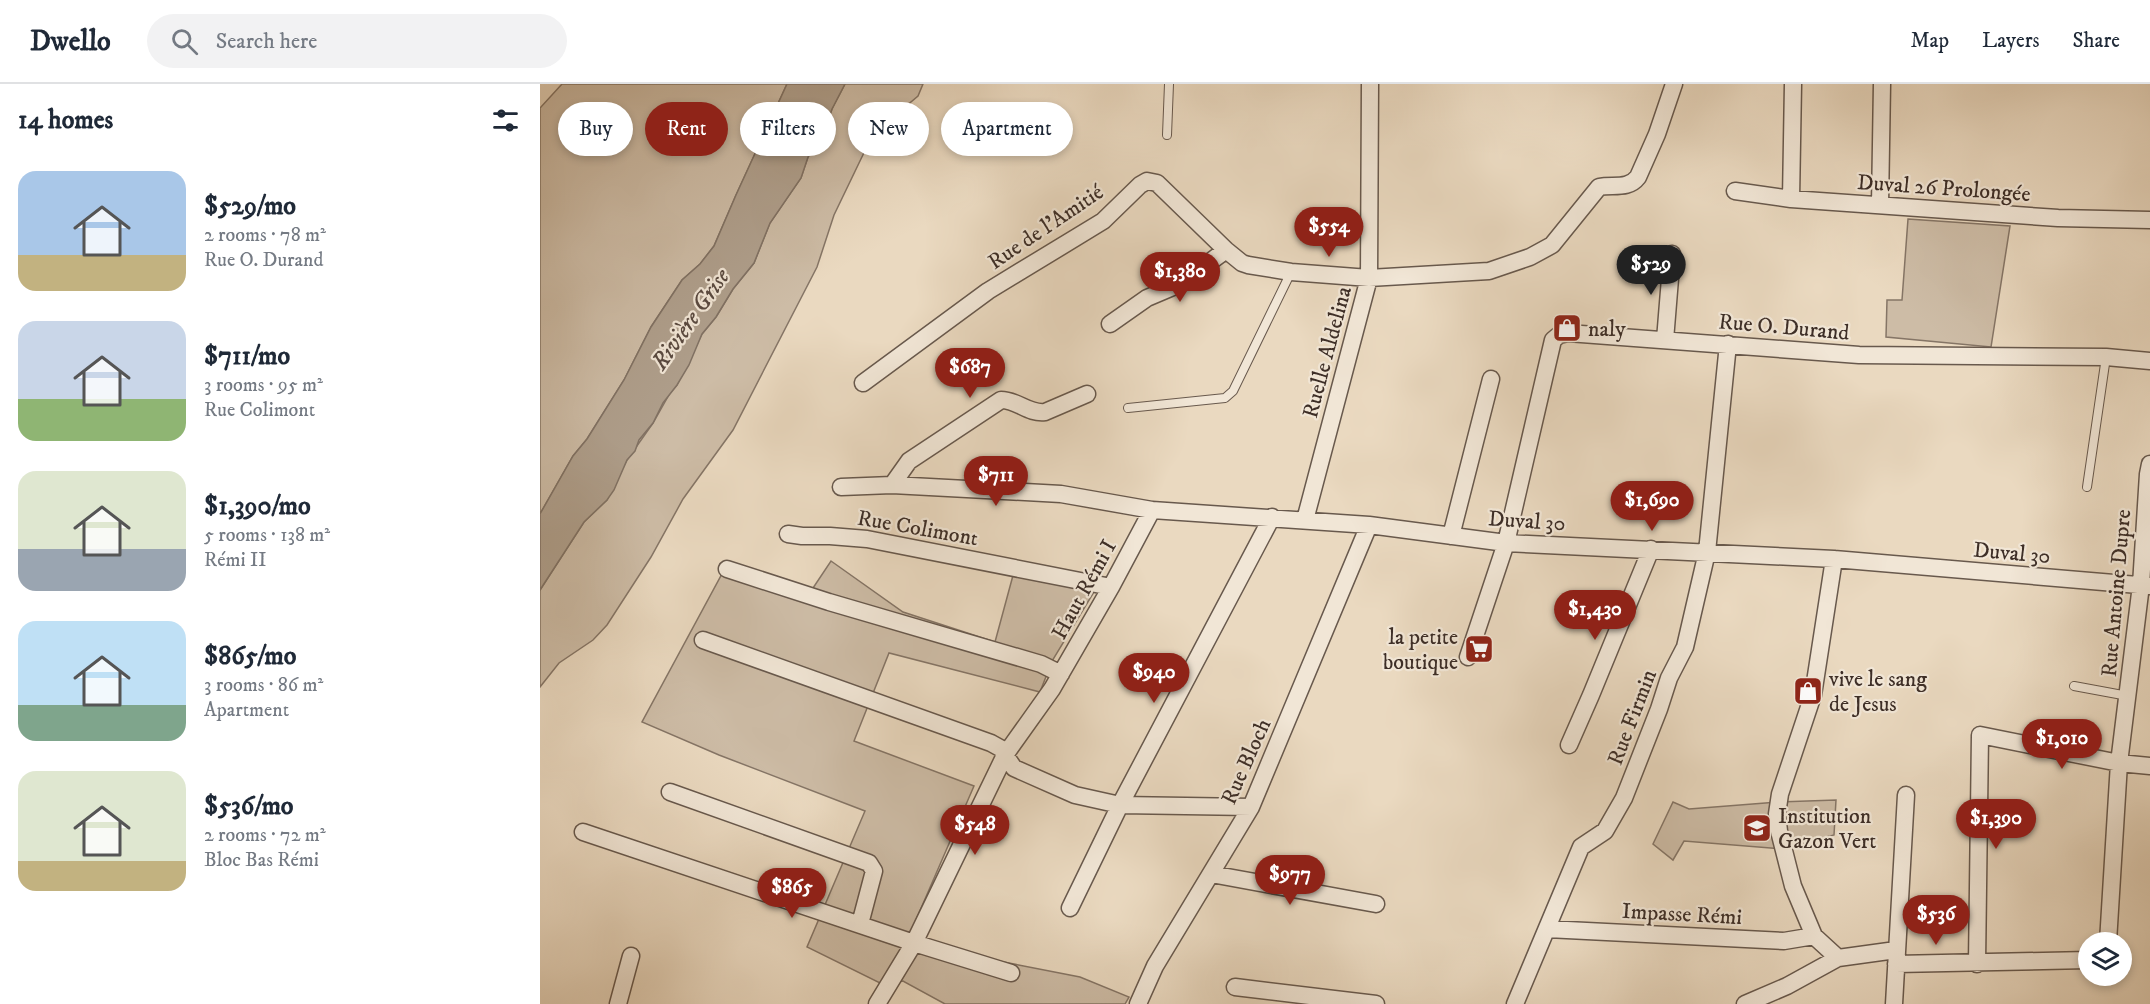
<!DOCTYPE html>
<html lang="en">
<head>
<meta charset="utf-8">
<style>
	:root { --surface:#fff; --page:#f2f2f3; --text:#1f2937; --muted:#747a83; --line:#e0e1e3; --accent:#8f2418 }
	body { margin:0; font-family:"IM FELL DW Pica",serif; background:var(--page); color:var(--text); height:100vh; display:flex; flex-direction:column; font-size:22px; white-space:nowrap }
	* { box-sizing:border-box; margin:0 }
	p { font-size:20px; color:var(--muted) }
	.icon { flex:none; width:33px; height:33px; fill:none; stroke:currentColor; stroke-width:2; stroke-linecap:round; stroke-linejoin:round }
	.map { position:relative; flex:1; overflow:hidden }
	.details { display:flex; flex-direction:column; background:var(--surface); width:540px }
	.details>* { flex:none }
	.hud { position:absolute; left:18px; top:18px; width:570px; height:54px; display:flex; gap:12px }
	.tools { position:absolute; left:1538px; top:848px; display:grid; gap:12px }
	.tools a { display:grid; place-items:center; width:54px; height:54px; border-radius:50%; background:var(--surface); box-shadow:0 3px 9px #0003; font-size:30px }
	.price { position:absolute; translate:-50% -51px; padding:0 14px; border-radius:21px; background:var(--accent); color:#fff; font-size:20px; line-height:39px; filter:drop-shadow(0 2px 3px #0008) }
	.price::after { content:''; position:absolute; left:50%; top:36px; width:18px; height:14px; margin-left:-9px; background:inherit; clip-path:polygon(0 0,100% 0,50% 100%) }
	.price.selected { background:#222; color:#fff }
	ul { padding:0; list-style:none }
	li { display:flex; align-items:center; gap:18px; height:150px; padding:0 18px }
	li span { display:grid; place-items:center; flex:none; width:168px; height:120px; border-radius:18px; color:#555 }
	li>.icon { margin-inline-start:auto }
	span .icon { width:72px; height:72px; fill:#fffc; stroke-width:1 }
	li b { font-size:26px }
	h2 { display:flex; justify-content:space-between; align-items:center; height:72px; padding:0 18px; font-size:26px }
	.pill { padding:0 21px; border-radius:27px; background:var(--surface); box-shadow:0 3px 9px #0003; font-size:21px; line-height:54px }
	.pill.selected { background:var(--accent); color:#fff }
	header { display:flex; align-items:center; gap:36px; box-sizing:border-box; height:84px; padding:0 30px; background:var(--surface); border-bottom:2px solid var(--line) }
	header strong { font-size:28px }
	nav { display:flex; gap:33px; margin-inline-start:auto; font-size:21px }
	.search { width:420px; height:54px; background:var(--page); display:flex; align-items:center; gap:15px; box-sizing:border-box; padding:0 21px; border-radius:33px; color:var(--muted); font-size:22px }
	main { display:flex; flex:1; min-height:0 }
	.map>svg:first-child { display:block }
	.green { fill:#cdbca6; stroke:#857566; stroke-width:1.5 }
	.water { fill:#af9f8c; stroke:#817264; stroke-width:1.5 }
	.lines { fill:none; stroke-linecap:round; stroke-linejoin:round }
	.service-casing { stroke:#68594d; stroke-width:10 }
	.minor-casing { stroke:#68594d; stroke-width:19 }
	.service { stroke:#f1e6d6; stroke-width:8 }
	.minor { stroke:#f1e6d6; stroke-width:16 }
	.labels { text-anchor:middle; stroke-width:4.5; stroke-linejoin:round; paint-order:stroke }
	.street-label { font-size:22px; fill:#3d2e27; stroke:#f1e6d6 }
	.poi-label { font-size:22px; fill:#3d2e27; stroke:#f1e6d6; text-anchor:start }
	.water-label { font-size:24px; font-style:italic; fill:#5a4a40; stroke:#f1e6d6 }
</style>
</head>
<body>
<header>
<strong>Dwello</strong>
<div class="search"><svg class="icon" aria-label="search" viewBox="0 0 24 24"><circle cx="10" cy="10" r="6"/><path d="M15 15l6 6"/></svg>Search here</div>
<nav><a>Map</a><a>Layers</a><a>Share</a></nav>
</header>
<main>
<section class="details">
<h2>14 homes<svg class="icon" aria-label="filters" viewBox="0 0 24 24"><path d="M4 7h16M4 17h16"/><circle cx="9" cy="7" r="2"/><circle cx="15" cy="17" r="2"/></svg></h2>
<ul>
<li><span style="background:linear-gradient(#a9c7e8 70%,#c2b280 0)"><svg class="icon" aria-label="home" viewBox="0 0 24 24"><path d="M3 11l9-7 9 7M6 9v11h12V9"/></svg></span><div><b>$529/mo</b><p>2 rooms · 78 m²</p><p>Rue O. Durand</p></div></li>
<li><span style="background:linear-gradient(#c9d6e8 65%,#8fb573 0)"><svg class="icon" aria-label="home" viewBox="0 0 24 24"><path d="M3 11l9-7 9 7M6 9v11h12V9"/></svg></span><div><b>$711/mo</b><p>3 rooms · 95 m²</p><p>Rue Colimont</p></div></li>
<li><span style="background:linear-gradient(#dfe7d0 65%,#9aa5b1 0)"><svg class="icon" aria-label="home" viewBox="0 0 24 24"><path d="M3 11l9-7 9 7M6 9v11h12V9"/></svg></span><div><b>$1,390/mo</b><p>5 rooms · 138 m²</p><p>Rémi II</p></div></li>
<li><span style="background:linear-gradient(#bfe0f5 70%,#7fa58c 0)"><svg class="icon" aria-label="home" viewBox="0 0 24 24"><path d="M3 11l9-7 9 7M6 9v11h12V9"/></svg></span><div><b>$865/mo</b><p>3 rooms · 86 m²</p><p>Apartment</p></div></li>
<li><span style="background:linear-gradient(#dfe7d0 75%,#c2b280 0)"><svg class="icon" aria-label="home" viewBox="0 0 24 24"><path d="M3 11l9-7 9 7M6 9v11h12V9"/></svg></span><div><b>$536/mo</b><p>2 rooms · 72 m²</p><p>Bloc Bas Rémi</p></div></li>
</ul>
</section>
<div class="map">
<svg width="1610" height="920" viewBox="0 0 1610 920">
	<rect width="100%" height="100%" fill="#ead9c0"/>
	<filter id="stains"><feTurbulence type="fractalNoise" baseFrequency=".00333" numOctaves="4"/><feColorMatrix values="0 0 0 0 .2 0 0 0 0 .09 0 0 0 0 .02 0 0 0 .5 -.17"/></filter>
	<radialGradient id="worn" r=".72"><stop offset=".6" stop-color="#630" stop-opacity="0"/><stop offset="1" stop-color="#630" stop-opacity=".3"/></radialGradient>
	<path class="green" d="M 22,0 L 247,0 L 196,111 L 174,162 L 160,180 L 142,196 L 111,243 L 84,296 L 47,355 L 33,372 L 0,430 L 0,24 Z
		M 305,0 L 383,0 L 378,12 L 333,50 L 294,131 L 277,183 L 193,346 L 143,415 L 111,473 L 67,541 L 53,556 L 19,579 L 0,603 L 0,506 L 44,438 L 67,416 L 87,376 L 113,339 L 130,309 L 137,301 L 162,250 L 176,233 L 193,205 L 214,179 L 230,139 L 261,94 L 268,73 L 284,46 L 292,25 Z
		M 1368,135 L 1470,142 L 1451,263 L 1346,253 L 1347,216 L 1362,216 Z
		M 291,477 L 363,528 L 455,558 L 475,484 L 557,503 L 512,577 L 500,608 L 349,569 L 314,657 L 434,702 L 366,859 L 540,893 L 589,913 L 585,920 L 405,920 L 363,897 L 344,901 L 267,863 L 325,727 L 179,671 L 102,638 L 183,488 L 267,513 Z
		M 1296,716 L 1294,751 L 1242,765 L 1144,757 L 1133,776 L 1113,760 L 1133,718 L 1149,725 L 1238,718 Z"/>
	<path class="water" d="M 247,0 L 305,0 L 292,25 L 285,46 L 268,73 L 261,94 L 230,139 L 214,179 L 193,205 L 176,233 L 162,250 L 149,281 L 137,301 L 123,319 L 113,339 L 99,356 L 95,367 L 87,376 L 74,406 L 67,416 L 44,438 L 0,506 L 0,430 L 33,372 L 47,355 L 84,296 L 111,243 L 142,196 L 160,180 L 174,162 L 196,111 Z"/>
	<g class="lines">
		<g class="service-casing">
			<path id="service" d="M 627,51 L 629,0
				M 588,324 L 685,314 L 693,307 L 751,188
				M 1547,403 L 1566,273
				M 1534,602 L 1588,612"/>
		</g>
		<g class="minor-casing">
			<path id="minor" d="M 1195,107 L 1251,115 L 1518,134 L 1610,136
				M 1251,115 L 1253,0
				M 1340,121 L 1342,0
				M 570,240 L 607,214 L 640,200 L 686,166
				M 1125,256 L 1132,170
				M 323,299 L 448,207 L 563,137 L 600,101 L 607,97 L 617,99 L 686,166 L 702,179 L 708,181 L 751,188 L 829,194 L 949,187 L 990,173 L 1012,161 L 1059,103 C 1073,100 1088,106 1098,93 L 1117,50 L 1134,0
				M 352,401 L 369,377 L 461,316 C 478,316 488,330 505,328 L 547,310
				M 301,403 L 352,401 L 521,410 L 612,426 L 829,441 L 966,459 L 1294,475 L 1610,502
				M 765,436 L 829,194 L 830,0
				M 248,450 L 262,452 L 290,452 L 327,455 L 571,503
				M 911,452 L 951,295
				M 1294,475 L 1273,611 L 1240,710 L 1237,730 L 1239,747 L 1253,802 L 1274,852 L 1298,874 L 1356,866
				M 187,485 L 289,518 L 501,580 L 521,590
				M 163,556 L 451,659 L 460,664 L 474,684 L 535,711 L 580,721 L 711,723
				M 928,573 L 966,459 L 1013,256 L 1019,251 L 1028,249 L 1319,271 L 1566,273 L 1610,277
				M 1029,661 L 1051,611 L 1111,465
				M 130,708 L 329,779 L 334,787 L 320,840
				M 43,748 L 374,859 L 471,889
				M 671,790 L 836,820
				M 530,824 L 580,721 L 732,433
				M 1007,845 L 1244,857 L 1274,852
				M 1568,858 L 1579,679 L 1601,501 L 1608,390 L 1610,380
				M 1356,880 L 1548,876
				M 1437,880 L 1440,651 L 1579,679 L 1610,682
				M 695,903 L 836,920
				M 78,920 L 91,872
				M 337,920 L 374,859 L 465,671 L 512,605 L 571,503 L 612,426
				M 598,920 L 615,882 L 711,723 L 829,441
				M 975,920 L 1041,763 L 1065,747 L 1084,714 L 1119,625 L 1129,594 L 1145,563 L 1167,468 L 1188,260
				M 1205,920 L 1247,902 L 1298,874
				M 1354,920 L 1366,711"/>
		</g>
		<use href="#service" class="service"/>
		<use href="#minor" class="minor"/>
	</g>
	<defs>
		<g id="shop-square" transform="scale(1.5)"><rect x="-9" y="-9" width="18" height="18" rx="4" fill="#8f2418" stroke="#f1e6d6"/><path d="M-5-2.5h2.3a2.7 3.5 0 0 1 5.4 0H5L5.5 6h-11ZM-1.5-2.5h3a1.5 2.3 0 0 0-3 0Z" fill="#fff"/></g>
		<g id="supermarket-square" transform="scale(1.5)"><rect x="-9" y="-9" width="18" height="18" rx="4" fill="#8f2418" stroke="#f1e6d6"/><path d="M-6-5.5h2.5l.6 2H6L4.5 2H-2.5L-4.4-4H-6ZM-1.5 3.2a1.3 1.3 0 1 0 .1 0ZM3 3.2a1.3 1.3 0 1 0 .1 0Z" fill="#fff"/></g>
		<g id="school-square" transform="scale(1.5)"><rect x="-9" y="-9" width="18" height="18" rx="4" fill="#8f2418" stroke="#f1e6d6"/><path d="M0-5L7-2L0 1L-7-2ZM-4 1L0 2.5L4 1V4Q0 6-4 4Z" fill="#fff"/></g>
	</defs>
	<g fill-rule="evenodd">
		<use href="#shop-square" x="1027" y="244"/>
		<use href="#supermarket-square" x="939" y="565"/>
		<use href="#shop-square" x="1268" y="607"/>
		<use href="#school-square" x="1217" y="744"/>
	</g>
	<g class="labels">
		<g class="street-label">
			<text transform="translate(1404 103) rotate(4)" y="8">Duval 26 Prolongée</text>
			<text transform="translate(505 142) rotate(-34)" y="8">Rue de l'Amitié</text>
			<text transform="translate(1244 242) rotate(5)" y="8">Rue O. Durand</text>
			<text transform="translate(786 268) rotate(-75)" y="8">Ruelle Aldelina</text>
			<text transform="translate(987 436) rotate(4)" y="8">Duval 30</text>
			<text transform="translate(378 443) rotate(10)" y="8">Rue Colimont</text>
			<text transform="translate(1472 468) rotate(5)" y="8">Duval 30</text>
			<text transform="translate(543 505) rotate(-61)" y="8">Haut Rémi I</text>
			<text transform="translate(1575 509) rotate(-85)" y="8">Rue Antoine Dupre</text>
			<text transform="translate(1091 633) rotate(-69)" y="8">Rue Firmin</text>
			<text transform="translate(705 677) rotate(-66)" y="8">Rue Bloch</text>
			<text transform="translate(1142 829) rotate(3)" y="8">Impasse Rémi</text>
		</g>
		<g class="poi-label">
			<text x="1048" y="252">naly</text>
			<text x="918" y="560" text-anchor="end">la petite<tspan x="918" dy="25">boutique</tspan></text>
			<text x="1289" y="602">vive le sang<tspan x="1289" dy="25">de Jesus</tspan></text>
			<text x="1238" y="739">Institution<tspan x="1238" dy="25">Gazon Vert</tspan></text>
		</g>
		<g class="water-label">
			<text transform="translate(150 235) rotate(-55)" y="8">Rivière Grise</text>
		</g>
	</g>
	<rect width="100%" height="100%" filter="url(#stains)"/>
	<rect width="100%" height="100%" fill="url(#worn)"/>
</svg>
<div class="tools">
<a><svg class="icon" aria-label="layers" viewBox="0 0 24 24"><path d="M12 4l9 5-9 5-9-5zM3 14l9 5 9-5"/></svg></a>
</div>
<b class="price" style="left:789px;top:174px">$554</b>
<b class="price selected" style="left:1111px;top:212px">$529</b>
<b class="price" style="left:640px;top:219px">$1,380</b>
<b class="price" style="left:430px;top:315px">$687</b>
<b class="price" style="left:456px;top:423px">$711</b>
<b class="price" style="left:1112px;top:448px">$1,690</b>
<b class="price" style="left:1055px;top:557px">$1,430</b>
<b class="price" style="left:614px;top:620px">$940</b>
<b class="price" style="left:1522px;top:686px">$1,010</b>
<b class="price" style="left:1456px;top:766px">$1,390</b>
<b class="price" style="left:435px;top:772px">$548</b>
<b class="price" style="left:750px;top:822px">$977</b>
<b class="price" style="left:252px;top:835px">$865</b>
<b class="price" style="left:1396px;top:862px">$536</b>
<div class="hud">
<a class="pill">Buy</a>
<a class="pill selected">Rent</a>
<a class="pill">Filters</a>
<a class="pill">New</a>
<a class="pill">Apartment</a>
</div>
</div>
</main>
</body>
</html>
